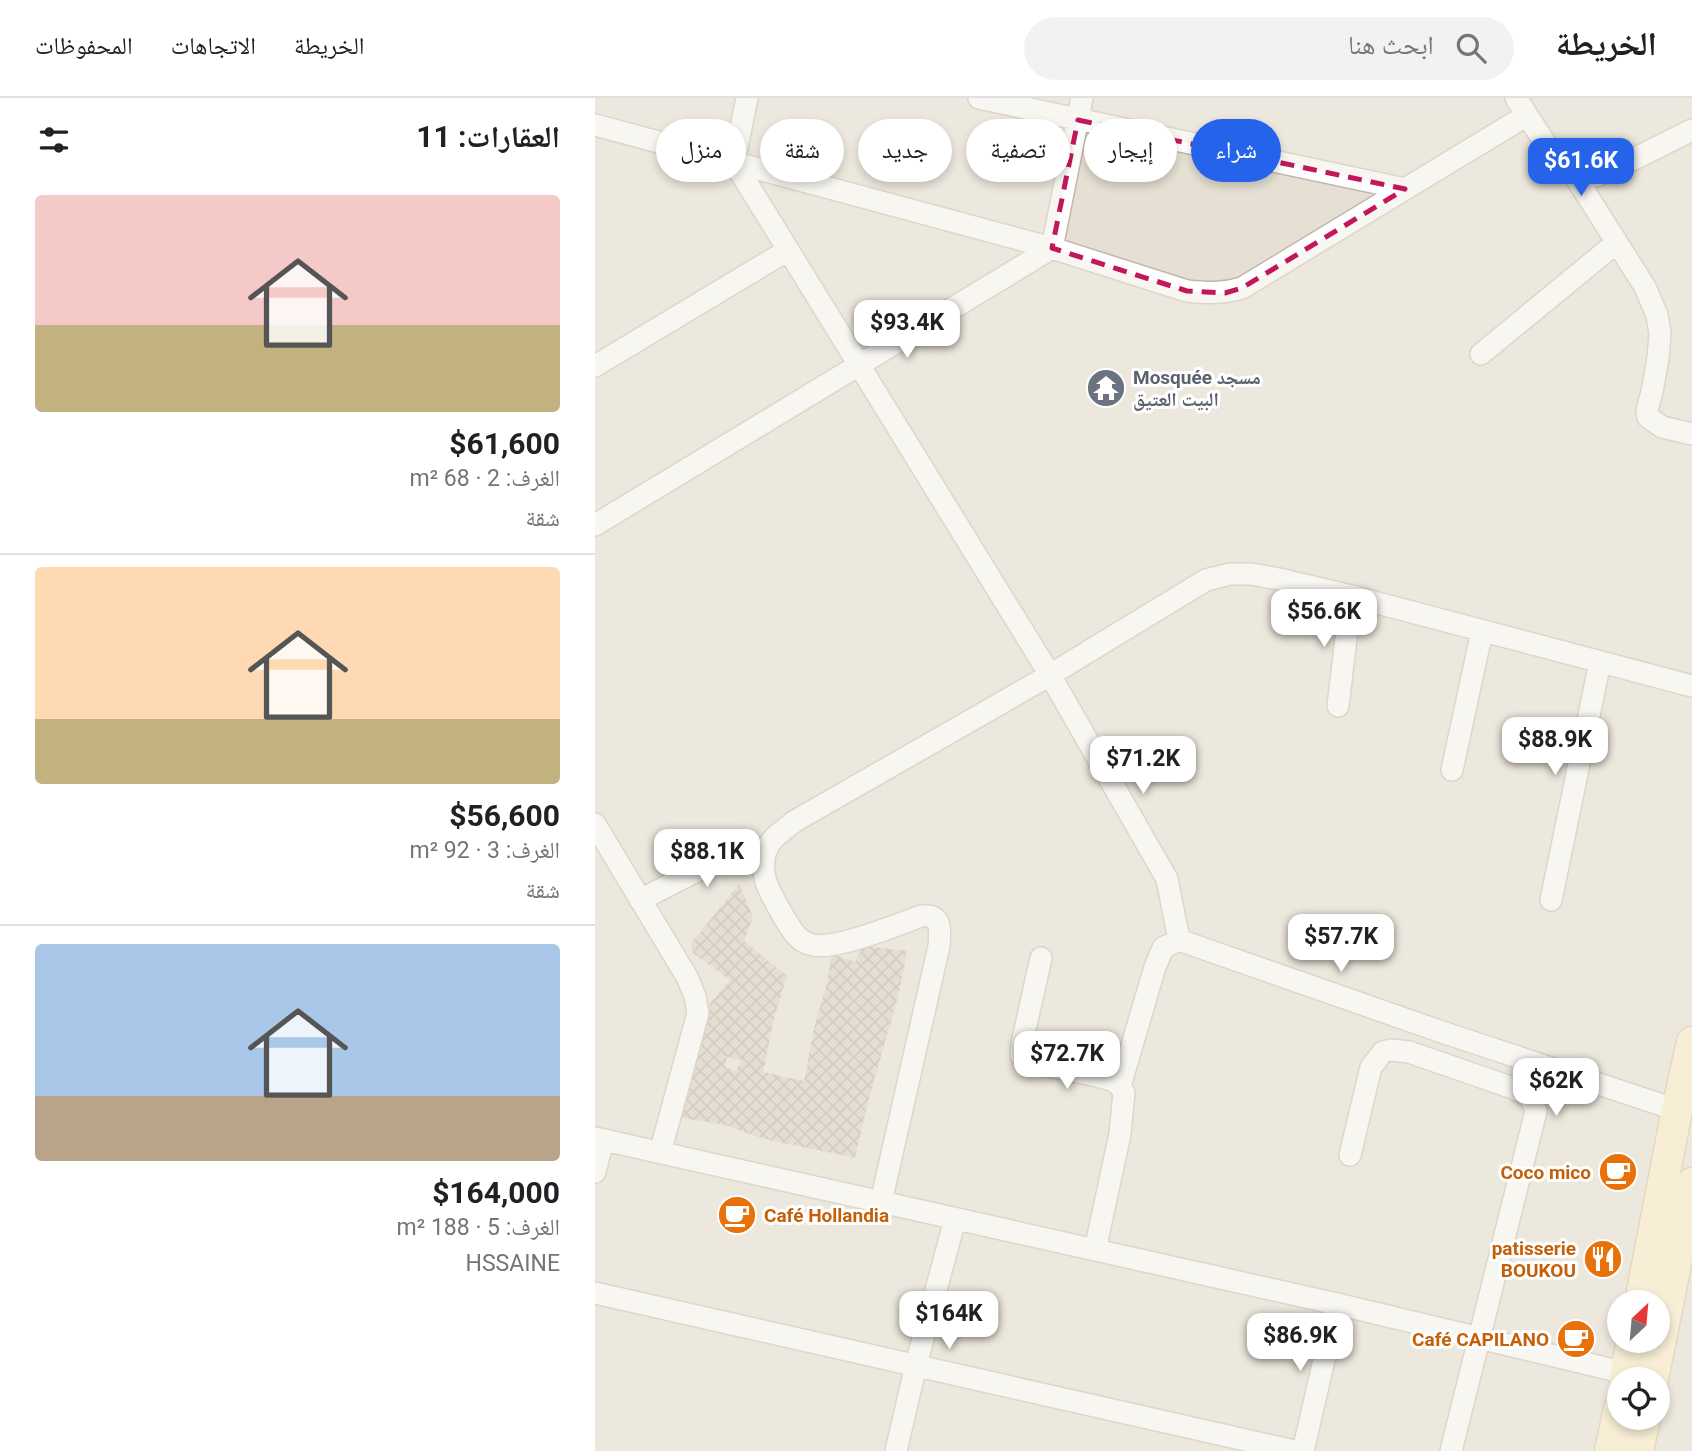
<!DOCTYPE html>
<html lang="ar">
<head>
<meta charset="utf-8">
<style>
	:root { --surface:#fff; --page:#f2f2f2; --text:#202124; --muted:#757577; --line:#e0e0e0; --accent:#2563eb }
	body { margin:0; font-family:Roboto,"Noto Naskh Arabic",sans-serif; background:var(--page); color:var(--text); direction:rtl; height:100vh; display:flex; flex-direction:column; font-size:26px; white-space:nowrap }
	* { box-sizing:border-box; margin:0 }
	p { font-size:23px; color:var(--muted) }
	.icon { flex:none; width:38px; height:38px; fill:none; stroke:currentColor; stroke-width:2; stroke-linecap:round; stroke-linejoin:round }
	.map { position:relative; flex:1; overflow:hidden; direction:ltr }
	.details { display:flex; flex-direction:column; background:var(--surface); width:595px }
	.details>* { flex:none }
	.guide { position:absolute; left:21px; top:21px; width:665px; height:63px; direction:rtl; display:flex; gap:14px }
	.needle { width:46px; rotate:26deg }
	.controls { position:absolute; left:1012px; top:1192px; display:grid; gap:14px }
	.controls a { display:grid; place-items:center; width:63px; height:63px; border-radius:50%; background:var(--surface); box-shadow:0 4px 10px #0003; font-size:35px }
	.price { position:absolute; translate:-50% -60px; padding:0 16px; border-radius:14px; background:#fff; color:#222; font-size:23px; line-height:46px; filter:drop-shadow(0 2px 4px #0008) }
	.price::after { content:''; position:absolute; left:50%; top:42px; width:21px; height:16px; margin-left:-10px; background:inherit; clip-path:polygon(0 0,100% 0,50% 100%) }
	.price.selected { background:var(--accent); color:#fff }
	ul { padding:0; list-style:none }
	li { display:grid; align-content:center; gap:14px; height:371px; padding:0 35px }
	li+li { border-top:2px solid var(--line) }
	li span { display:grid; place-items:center; height:217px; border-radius:7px; color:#555 }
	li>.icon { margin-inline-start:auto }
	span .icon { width:126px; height:126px; fill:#fffc; stroke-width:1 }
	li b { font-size:30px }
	h2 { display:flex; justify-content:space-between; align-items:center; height:84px; padding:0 35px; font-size:30px }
	.chip { padding:0 24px; border-radius:32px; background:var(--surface); box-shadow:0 4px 10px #0003; font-size:24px; line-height:63px }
	.chip.selected { background:var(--accent); color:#fff }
	header { display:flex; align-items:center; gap:42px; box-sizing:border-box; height:98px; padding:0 35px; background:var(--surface); border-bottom:2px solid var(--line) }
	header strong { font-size:33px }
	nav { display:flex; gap:38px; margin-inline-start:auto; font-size:24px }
	.search { width:490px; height:63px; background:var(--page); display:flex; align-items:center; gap:18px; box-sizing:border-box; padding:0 24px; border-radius:38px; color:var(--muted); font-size:26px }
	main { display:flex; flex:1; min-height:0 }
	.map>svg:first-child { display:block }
	.residential { fill:#e6dfd3; fill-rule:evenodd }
	.building { fill:url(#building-cross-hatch); fill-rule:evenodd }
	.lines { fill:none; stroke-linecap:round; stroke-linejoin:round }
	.street-casing { stroke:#c0b8aa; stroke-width:24 }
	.secondary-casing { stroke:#d2c095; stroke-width:33 }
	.street { stroke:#fff; stroke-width:21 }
	.secondary { stroke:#feeec3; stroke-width:30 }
	.marked { fill:none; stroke:#c2185b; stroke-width:5; stroke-dasharray:14 9; stroke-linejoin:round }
	.labels { text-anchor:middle; stroke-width:6; stroke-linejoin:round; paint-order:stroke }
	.worship-label { font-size:19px; font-weight:bold; fill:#5b616d; stroke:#fff; text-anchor:start }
	.food-label { font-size:19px; font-weight:bold; fill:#c56008; stroke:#fff; text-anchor:end }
</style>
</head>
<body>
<header>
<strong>الخريطة</strong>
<div class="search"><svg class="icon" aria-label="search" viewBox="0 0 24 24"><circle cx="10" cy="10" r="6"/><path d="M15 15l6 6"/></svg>ابحث هنا</div>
<nav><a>الخريطة</a><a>الاتجاهات</a><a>المحفوظات</a></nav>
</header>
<main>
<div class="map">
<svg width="1097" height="1353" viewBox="0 0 1097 1353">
	<defs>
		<pattern id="building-cross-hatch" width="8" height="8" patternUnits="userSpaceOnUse" patternTransform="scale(1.75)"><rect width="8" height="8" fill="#d4c9ba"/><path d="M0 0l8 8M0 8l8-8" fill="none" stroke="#aea598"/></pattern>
	</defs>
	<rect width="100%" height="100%" fill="#f2eee5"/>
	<path class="residential" d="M 0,0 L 1097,0 L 1097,1353 L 0,1353 ZM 1024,1204 L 1062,1204 L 1062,1242 L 1024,1242 ZM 1024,1281 L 1062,1281 L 1062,1320 L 1024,1320 Z"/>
	<path class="building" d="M 144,786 L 158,819 L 149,843 L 192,878 L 179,920 L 168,974 L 209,983 L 219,930 L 232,885 L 237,856 L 260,864 L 268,848 L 312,853 L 304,895 L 274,1000 L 260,1060 L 170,1041 L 130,1027 L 82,1019 L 100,952 L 116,904 L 135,882 L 98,855 L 96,846 ZM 132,959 L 146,962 L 141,973 L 130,969 Z"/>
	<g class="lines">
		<g class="street-casing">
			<path id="street" d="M 152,0 L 139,64 L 455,577 L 572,781 L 584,842
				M 384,0 L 810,91
				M 921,0 L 961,62 L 970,71 L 988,79 L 1001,78 L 1037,62 L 1097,32
				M 0,27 L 457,150 L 592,193 C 613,195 627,196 647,190 L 932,17
				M 978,75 L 1050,189 L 1062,217 L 1065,235 L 1063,260 L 1057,294 L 1052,312 L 1053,319 L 1067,329 L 1097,336
				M 886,256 L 1021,145
				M 0,268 L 193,152
				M 0,427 L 457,150 L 487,0
				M 743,608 L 756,498
				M 857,672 L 887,533
				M 0,726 L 92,879 L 100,898 L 103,915 L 65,1055
				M 45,802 L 129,759 L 170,754
				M 956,802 L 1005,564
				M 446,860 L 427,945 L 426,957 L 437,965 L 498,977 L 517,982 L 525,988 L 529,995 L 525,1036 L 500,1152
				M 525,988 L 560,869 L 568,850 L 584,842 L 847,934 L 1082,1012
				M 0,1040 L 742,1206 L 1031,1275
				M 755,1057 L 776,969 L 788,954 L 796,952 L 814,954 L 918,990 C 932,996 936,998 941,1013 L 856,1353
				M 0,1074 L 8,1042
				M 286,1104 L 344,848 C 345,832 348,816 326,818 C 302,827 241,852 218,847 C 211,846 205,842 200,836 C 192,826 172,791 170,780 C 168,772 168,761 171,753 C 176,739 189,732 200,723 L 455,577 L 611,482 L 635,476 L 656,476 L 684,481 L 756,498 L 1097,588
				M 0,1195 L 699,1353
				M 301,1353 L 321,1267 L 360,1121
				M 708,1353 L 742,1206"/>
		</g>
		<g class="secondary-casing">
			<path id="secondary" d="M 1045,1204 L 1082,1012 L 1097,944
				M 1030,1281 L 1037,1242
				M 1058,1281 L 1097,1085
				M 1015,1353 L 1024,1311
				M 1043,1353 L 1050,1320"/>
		</g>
		<use href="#street" class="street"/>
		<use href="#secondary" class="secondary"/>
	</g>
	<path d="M0 0H1097V1353H0ZM 483,22 L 810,91 L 647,190 L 630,195 L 592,193 L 457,150 Z" fill="#f2eee5" fill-opacity=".55" fill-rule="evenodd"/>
	<path class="marked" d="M 483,22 L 810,91 L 647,190 L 630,195 L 592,193 L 457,150 Z"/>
	<defs>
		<g id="temple-disc" transform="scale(2.0125)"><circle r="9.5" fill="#6b7280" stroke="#fff"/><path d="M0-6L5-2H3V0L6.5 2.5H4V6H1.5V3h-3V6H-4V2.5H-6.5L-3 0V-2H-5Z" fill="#fff"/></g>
		<g id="cafe-disc" transform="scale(2.0125)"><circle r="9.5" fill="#e8710a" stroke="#fff"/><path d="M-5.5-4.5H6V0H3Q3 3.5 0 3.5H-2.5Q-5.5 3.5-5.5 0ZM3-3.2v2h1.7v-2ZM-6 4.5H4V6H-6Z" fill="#fff"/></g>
		<g id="restaurant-disc" transform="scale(2.0125)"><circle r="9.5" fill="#e8710a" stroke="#fff"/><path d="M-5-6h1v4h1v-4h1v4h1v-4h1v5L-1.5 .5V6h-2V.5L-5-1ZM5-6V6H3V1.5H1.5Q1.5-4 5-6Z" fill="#fff"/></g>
	</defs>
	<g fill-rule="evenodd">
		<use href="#temple-disc" x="511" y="290"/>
		<use href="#cafe-disc" x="1023" y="1074"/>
		<use href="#cafe-disc" x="142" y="1117"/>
		<use href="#restaurant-disc" x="1008" y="1161"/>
		<use href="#cafe-disc" x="981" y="1241"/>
	</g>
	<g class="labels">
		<g class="worship-label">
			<text x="538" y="286">Mosquée مسجد<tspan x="538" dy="22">البيت العتيق</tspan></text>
		</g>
		<g class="food-label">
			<text x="996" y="1081">Coco mico</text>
			<text x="169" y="1124" text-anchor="start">Café Hollandia</text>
			<text x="981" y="1157">patisserie<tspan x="981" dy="22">BOUKOU</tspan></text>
			<text x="954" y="1248">Café CAPILANO</text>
		</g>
	</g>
</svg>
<div class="controls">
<a><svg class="needle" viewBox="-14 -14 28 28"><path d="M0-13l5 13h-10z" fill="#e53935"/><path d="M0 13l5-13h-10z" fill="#757577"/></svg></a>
<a><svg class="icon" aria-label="locate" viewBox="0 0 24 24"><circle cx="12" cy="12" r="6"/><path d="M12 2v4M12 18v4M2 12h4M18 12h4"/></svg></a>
</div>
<b class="price selected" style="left:986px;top:100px">$61.6K</b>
<b class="price" style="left:312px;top:262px">$93.4K</b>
<b class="price" style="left:729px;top:551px">$56.6K</b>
<b class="price" style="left:960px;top:679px">$88.9K</b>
<b class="price" style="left:548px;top:698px">$71.2K</b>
<b class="price" style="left:112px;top:791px">$88.1K</b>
<b class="price" style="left:746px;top:876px">$57.7K</b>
<b class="price" style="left:472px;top:993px">$72.7K</b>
<b class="price" style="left:961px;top:1020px">$62K</b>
<b class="price" style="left:354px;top:1253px">$164K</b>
<b class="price" style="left:705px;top:1275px">$86.9K</b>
<div class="guide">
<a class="chip selected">شراء</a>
<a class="chip">إيجار</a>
<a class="chip">تصفية</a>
<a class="chip">جديد</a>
<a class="chip">شقة</a>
<a class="chip">منزل</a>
</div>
</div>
<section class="details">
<h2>العقارات: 11<svg class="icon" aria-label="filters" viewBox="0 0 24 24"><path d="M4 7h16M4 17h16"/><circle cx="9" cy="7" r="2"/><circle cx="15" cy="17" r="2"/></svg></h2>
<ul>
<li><span style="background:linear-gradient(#f6c9c9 60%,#c2b280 0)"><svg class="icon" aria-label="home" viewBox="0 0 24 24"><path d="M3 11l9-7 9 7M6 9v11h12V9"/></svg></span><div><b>$61,600</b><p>الغرف: 2 · 68 m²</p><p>شقة</p></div></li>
<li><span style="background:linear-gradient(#ffd9b3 70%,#c2b280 0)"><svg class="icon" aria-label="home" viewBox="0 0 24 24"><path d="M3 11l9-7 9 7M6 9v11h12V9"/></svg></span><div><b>$56,600</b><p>الغرف: 3 · 92 m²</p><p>شقة</p></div></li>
<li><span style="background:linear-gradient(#a9c7e8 70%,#b9a48a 0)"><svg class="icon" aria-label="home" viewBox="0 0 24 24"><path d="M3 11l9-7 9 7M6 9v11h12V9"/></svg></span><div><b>$164,000</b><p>الغرف: 5 · 188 m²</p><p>HSSAINE</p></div></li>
</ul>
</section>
</main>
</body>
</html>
